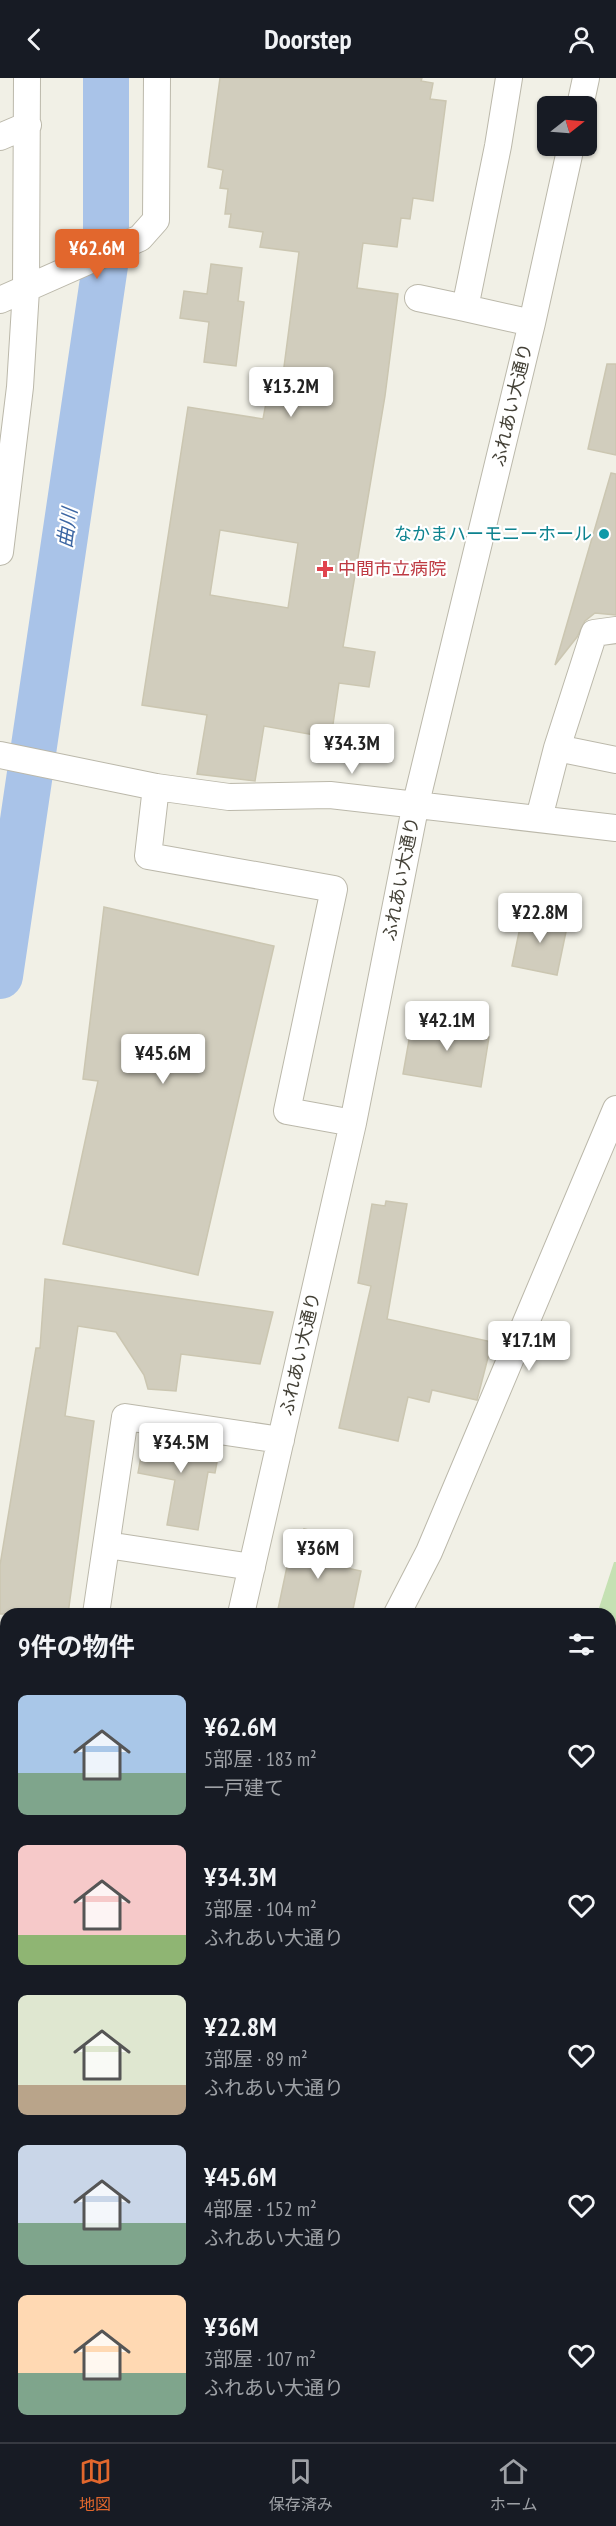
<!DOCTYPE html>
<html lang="ja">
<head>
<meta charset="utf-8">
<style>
	:root { --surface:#171b24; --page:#242831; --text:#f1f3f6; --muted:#9ea1a6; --line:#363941; --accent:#e2672d }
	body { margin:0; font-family:"PT Sans Narrow","Noto Sans JP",sans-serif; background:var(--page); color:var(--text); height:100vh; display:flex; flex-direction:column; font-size:22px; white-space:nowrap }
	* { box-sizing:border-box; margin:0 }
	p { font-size:20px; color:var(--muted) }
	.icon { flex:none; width:33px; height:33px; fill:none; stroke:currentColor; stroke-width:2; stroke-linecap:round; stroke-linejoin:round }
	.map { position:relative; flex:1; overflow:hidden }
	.details { position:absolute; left:0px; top:1530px; width:616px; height:834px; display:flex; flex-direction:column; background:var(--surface); border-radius:18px 18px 0 0; box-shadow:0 2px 4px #0004 }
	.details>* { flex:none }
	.needle { width:39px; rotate:73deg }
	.buttons { position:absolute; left:537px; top:18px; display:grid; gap:12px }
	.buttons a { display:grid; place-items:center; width:60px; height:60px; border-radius:9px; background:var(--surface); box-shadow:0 2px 4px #0004; font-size:30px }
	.price { position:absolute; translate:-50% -51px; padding:0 14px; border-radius:6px; background:#fff; color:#222; font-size:20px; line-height:39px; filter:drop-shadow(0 2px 3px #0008) }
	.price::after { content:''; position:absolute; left:50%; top:36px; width:18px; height:14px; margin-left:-9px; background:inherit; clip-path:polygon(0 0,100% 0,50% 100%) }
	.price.selected { background:var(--accent); color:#fff }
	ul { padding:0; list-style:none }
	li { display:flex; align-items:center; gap:18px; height:150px; padding:0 18px }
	li span { display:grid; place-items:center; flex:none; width:168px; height:120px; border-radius:9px; color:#555 }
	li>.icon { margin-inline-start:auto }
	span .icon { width:72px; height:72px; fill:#fffc; stroke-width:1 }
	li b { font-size:26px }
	h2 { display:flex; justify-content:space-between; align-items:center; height:72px; padding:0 18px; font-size:26px }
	header { display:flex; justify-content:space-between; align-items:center; height:78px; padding:0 18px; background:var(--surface); font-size:27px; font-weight:700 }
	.dock { display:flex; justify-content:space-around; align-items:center; height:84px; border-top:2px solid var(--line); background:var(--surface); font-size:16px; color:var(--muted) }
	.dock a { display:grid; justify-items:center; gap:3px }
	.dock .selected { color:var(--accent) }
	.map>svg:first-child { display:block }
	.green { fill:#c5e1b3 }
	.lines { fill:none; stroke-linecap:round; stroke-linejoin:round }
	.river { stroke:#a9c3e8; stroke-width:46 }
	.building { fill:#d1cdbd; stroke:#cbc6b1; stroke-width:1.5; fill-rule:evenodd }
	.minor-casing { stroke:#bbb8aa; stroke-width:28 }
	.major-casing { stroke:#d6c970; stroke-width:34 }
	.minor { stroke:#fff; stroke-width:26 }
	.major { stroke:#f3e99e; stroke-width:32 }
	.culture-dot { fill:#0f9aa8; stroke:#fff; stroke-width:2 }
	.health-dot { fill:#e0444e; stroke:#fff; stroke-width:2 }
	.labels { text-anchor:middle; stroke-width:4.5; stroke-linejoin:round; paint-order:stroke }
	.street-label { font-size:18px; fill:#434036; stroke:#fff }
	.culture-label { font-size:18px; fill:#0d838f; stroke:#fff; text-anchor:end }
	.health-label { font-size:18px; fill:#be3a42; stroke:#fff; text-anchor:start }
	.water-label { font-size:20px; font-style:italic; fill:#3c66a3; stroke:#fff }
</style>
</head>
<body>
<header><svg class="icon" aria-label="back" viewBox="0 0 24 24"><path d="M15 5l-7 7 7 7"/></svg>Doorstep<svg class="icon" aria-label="person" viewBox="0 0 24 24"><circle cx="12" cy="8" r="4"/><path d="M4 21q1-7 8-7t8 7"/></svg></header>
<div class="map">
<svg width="616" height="2364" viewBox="0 0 616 2364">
	<rect width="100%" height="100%" fill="#f1f0e6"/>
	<path class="green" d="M 614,1484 L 616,1484 L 616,1698 L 610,1682 L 610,1536 L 597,1536 Z"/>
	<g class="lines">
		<path class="river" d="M 0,898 L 106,181 L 106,0"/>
	</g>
	<path class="building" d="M 220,0 L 422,0 L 421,3 L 433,5 L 430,21 L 446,23 L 433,123 L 413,120 L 410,141 L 401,140 L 397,169 L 363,165 L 357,210 L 398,216 L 385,318 L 343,569 L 375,574 L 369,609 L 339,605 L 331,660 L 264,648 L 255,703 L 197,696 L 207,637 L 142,627 L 188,329 L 263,341 L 266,325 L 279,327 L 299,174 L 260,169 L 263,154 L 229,149 L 231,136 L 225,136 L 228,111 L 220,110 L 223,92 L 208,89 ZM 220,452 L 298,465 L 288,530 L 210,517 Z
		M 211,186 L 242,190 L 238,223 L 244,224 L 236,288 L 204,284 L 209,244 L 180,240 L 184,213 L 207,216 Z
		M 607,286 L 616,286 L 616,377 L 588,371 Z
		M 611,395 L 616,396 L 616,537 L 595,535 L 585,543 L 577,559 L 555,587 Z
		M 104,829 L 274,868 L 198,1197 L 63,1166 L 98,1003 L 83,1001 Z
		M 523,835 L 568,844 L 557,897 L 512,888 Z
		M 445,935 L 470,939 L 467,956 L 489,959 L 481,1009 L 403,996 L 412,945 L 442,950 Z
		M 386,1123 L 407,1126 L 387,1241 L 492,1264 L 477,1322 L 432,1312 L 429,1324 L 408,1319 L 398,1363 L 339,1350 L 371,1208 L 358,1205 L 372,1126 L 385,1128 Z
		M 45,1201 L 273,1234 L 260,1286 L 181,1276 L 176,1313 L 148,1311 L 144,1297 L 116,1254 L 78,1248 L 65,1338 L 94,1343 L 68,1536 L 0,1536 L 0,1487 L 36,1270 L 40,1270 Z
		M 145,1357 L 220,1368 L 215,1395 L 208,1394 L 198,1452 L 167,1447 L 175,1402 L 138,1395 Z
		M 304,1451 L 334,1457 L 328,1486 L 361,1493 L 352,1536 L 277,1536 L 289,1479 L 298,1480 Z"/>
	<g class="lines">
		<g class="minor-casing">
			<path id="minor" d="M 509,0 L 498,68 L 465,230 L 532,245
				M 580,28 L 586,0
				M 0,59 L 28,47
				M 418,220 L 465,230
				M 0,222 L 140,160 L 156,142 L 157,0
				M 0,474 L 20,309 L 26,212 L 27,0
				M 557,670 L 616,682
				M 0,677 L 156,709 L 229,719 L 330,717 L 616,750
				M 156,709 L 148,778 L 334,811 L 287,1033 L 353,1045
				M 539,740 L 557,670 L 594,555 L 616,552
				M 107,1467 L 252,1489
				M 96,1536 L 125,1339 L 281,1362
				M 241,1536 L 353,1045 L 416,725 L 532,245 L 571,68
				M 397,1536 L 429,1474 L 616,1031
				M 0,1599 L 6,1600
				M 0,1672 L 6,1650
				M 0,1828 L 6,1806
				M 0,1875 L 6,1877
				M 0,2292 L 6,2270"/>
		</g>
		<g class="major-casing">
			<path id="major" d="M 0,2064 L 6,2066
				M 610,2300 L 616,2302
				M 610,2333 L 616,2336"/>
		</g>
		<use href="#minor" class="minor"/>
		<use href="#major" class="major"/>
	</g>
	<circle class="culture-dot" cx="604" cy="456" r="6"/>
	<path class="health-dot" d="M322 482h6v6h6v6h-6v6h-6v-6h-6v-6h6z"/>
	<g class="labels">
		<g class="street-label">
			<text transform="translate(512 327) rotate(-77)" y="6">ふれあい大通り</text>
			<text transform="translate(401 801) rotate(-79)" y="6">ふれあい大通り</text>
			<text transform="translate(300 1276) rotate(-77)" y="6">ふれあい大通り</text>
		</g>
		<g class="culture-label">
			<text x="592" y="462">なかまハーモニーホール</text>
		</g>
		<g class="health-label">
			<text x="338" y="497">中間市立病院</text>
		</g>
		<g class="water-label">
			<text transform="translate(67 450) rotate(-82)" y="7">曲川</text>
		</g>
	</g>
</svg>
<div class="buttons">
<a><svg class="needle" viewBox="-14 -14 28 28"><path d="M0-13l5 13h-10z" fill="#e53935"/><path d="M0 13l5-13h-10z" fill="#9ea1a6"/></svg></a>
</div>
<b class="price selected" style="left:97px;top:202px">¥62.6M</b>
<b class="price" style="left:291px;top:340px">¥13.2M</b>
<b class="price" style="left:352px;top:697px">¥34.3M</b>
<b class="price" style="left:540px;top:866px">¥22.8M</b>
<b class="price" style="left:447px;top:974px">¥42.1M</b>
<b class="price" style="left:163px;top:1007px">¥45.6M</b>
<b class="price" style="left:529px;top:1294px">¥17.1M</b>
<b class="price" style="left:181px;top:1396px">¥34.5M</b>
<b class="price" style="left:318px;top:1502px">¥36M</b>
<section class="details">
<h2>9件の物件<svg class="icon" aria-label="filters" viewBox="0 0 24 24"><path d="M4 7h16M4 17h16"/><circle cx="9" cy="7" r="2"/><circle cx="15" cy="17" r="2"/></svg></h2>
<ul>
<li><span style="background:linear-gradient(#a9c7e8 65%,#7fa58c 0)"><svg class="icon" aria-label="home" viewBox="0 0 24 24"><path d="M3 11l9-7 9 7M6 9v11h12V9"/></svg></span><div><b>¥62.6M</b><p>5部屋 · 183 m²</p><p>一戸建て</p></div><svg class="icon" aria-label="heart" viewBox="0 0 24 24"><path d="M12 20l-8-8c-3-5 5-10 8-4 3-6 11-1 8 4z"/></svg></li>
<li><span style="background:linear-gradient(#f6c9c9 75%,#8fb573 0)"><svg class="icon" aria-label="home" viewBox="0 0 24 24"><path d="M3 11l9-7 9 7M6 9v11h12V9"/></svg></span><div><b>¥34.3M</b><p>3部屋 · 104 m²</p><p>ふれあい大通り</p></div><svg class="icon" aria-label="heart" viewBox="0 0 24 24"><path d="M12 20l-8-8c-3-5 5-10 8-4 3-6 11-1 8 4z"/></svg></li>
<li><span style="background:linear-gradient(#dfe7d0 75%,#b9a48a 0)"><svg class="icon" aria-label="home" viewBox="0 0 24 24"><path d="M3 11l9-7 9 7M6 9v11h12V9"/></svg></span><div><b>¥22.8M</b><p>3部屋 · 89 m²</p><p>ふれあい大通り</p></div><svg class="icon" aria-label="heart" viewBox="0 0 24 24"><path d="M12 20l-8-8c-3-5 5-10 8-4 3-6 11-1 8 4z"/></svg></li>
<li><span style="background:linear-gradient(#c9d6e8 65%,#7fa58c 0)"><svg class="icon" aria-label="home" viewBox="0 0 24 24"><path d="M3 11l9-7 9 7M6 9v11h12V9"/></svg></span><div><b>¥45.6M</b><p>4部屋 · 152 m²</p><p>ふれあい大通り</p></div><svg class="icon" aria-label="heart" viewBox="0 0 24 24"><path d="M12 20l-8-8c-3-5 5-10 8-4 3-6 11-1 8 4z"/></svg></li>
<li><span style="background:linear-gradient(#ffd9b3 65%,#7fa58c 0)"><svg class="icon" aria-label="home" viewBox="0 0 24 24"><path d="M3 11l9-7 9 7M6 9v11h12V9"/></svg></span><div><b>¥36M</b><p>3部屋 · 107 m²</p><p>ふれあい大通り</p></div><svg class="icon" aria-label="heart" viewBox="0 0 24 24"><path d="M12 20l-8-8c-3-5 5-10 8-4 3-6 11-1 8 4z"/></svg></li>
</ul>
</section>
</div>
<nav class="dock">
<a class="selected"><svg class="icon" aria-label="map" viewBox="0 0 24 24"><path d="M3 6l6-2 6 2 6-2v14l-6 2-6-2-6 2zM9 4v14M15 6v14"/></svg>地図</a>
<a><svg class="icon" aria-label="saved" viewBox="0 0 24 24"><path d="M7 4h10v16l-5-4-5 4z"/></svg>保存済み</a>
<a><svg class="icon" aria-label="home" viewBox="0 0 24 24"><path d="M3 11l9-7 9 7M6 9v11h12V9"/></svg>ホーム</a>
</nav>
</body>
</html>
